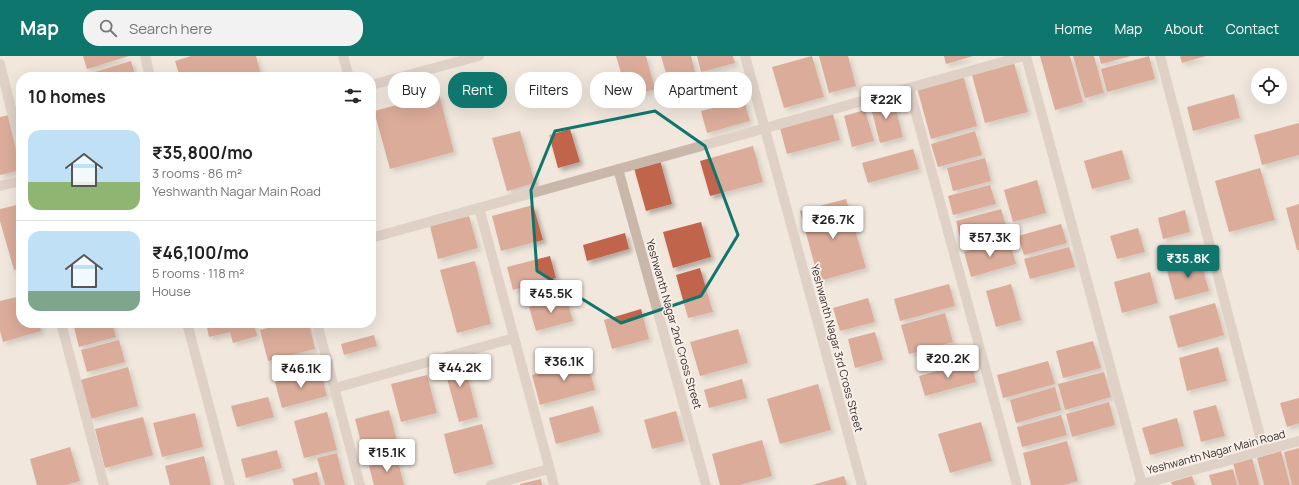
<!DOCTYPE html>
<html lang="en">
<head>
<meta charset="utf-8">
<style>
	:root { --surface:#fff; --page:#f2f2f2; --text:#222; --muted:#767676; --line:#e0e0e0; --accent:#0f766e }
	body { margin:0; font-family:Manrope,sans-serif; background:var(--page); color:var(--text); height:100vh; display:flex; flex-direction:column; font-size:15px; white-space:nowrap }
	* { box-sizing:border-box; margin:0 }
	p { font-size:13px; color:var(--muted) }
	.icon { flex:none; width:22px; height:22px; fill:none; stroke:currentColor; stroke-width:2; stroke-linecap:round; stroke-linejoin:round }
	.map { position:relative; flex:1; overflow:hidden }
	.details { position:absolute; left:16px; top:16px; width:360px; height:256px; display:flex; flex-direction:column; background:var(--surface); border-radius:16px; box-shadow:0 4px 16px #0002 }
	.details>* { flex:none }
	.banner { position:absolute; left:388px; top:16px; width:380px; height:36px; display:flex; gap:8px }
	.fabs { position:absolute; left:1251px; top:12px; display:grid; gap:8px }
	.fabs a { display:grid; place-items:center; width:36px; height:36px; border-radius:50%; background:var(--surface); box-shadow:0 4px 16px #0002; font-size:20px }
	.price { position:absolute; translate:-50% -34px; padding:0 9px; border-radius:4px; background:#fff; color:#222; font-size:13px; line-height:26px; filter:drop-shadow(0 1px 2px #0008) }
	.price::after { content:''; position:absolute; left:50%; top:24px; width:12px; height:9px; margin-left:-6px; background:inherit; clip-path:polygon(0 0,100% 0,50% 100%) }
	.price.on { background:var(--accent); color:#fff }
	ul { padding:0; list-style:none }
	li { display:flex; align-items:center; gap:12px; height:100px; padding:0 12px }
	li+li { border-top:1px solid var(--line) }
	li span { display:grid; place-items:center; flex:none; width:112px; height:80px; border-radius:12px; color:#555 }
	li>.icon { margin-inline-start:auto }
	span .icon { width:48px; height:48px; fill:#fffc; stroke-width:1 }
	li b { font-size:17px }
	h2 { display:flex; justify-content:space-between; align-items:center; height:48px; padding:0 12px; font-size:17px }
	.chip { padding:0 14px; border-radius:16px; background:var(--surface); box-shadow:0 4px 16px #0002; font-size:14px; line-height:36px }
	.chip.on { background:var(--accent); color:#fff }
	header { display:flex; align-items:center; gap:24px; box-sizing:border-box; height:56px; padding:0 20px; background:var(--accent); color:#fff }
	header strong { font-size:19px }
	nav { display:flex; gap:22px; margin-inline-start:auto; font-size:14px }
	.search { width:280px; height:36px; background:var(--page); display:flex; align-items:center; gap:10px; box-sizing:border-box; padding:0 14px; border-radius:16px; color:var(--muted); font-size:15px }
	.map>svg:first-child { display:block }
	.building { fill:#c0654c; filter:url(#shadow) }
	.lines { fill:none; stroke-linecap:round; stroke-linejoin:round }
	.minor { stroke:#c9b7aa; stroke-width:10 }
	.marked { fill:none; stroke:#0f766e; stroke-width:3; stroke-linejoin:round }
	.labels { text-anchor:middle; stroke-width:3.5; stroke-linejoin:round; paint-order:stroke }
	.street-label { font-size:11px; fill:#362d29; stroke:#f9f1ea }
</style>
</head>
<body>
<header>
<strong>Map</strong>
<div class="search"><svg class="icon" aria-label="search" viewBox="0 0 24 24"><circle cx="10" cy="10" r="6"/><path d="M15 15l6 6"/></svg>Search here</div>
<nav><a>Home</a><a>Map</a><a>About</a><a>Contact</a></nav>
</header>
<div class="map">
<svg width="1299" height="429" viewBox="0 0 1299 429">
	<defs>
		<filter id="shadow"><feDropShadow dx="3.5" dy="3.5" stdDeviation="2" flood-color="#0004"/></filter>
	</defs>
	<rect width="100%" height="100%" fill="#f1e7dd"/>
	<path class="building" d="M 83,0 L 129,0 L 87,13 Z
		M 191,0 L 256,0 L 261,19 L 254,21 L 180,21 L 175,5 Z
		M 616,0 L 646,0 L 655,33 L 628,41 Z
		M 661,0 L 691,0 L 695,16 L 668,24 Z
		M 697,0 L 733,0 L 735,7 L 701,16 Z
		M 812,0 L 824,41 L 784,52 L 772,11 Z
		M 819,0 L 848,0 L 856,30 L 829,37 Z
		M 944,0 L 973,0 L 946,8 Z
		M 1040,0 L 1070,0 L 1083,46 L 1055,54 Z
		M 1073,0 L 1094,0 L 1104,37 L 1085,42 Z
		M 1099,0 L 1131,0 L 1101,8 Z
		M 1149,0 L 1155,23 L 1107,36 L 1101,13 Z
		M 1180,0 L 1206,0 L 1182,7 Z
		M 131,5 L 136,21 L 92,21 L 91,17 Z
		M 1014,7 L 1028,56 L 985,67 L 972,19 Z
		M 963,19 L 977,70 L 931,83 L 917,32 Z
		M 439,38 L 454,96 L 390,113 L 374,55 Z
		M 1234,38 L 1240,62 L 1193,75 L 1187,51 Z
		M 893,42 L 903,81 L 880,87 L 870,48 Z
		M 744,44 L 750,65 L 707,77 L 701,55 Z
		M 865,54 L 874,85 L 852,91 L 844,60 Z
		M 833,58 L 840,84 L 787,98 L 780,72 Z
		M 9,59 L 21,105 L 21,114 L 0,119 L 0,61 Z
		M 1299,67 L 1299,99 L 1262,109 L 1254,79 Z
		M 570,73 L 580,106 L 558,112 L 549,79 Z
		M 520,75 L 535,127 L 507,135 L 492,82 Z
		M 975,75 L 982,99 L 938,111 L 931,88 Z
		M 753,90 L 763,126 L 710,140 L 700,105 Z
		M 913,93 L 919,113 L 868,127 L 862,107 Z
		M 1122,94 L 1130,123 L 1092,133 L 1084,105 Z
		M 985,102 L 991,125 L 953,135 L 947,112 Z
		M 660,104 L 672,148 L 646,155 L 634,112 Z
		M 1260,112 L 1275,164 L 1229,176 L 1215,125 Z
		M 1037,124 L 1046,157 L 1013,166 L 1004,134 Z
		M 990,129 L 996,148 L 953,159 L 948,140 Z
		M 846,143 L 866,212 L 819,225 L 800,155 Z
		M 21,148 L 21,212 L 14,214 L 0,165 L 0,153 Z
		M 1299,148 L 1299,194 L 1297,194 L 1286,152 Z
		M 533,149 L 543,184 L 501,195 L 492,160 Z
		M 1001,153 L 1009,180 L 963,193 L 956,165 Z
		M 1185,154 L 1190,176 L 1163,183 L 1158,162 Z
		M 469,160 L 478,192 L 438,203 L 430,170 Z
		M 701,166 L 711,201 L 673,212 L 663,176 Z
		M 1061,168 L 1067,187 L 1024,199 L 1018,180 Z
		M 1138,172 L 1145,196 L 1117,203 L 1110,180 Z
		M 625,177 L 629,193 L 587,205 L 583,189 Z
		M 1009,184 L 1016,208 L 971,221 L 964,196 Z
		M 1069,191 L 1075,211 L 1030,223 L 1024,203 Z
		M 550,200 L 556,222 L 513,234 L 507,211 Z
		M 1200,202 L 1209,235 L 1175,244 L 1166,211 Z
		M 475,205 L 491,268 L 457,277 L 440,214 Z
		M 700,212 L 713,256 L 688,262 L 676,219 Z
		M 1150,216 L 1158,247 L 1122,257 L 1114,226 Z
		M 949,228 L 955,250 L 900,265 L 894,243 Z
		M 1011,228 L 1021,264 L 996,271 L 986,235 Z
		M 21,240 L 21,267 L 39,267 L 41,275 L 3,286 L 0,275 L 0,245 Z
		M 566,241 L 573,265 L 536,275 L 529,251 Z
		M 868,242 L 875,266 L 840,275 L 833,252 Z
		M 1215,247 L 1224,279 L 1178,292 L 1169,260 Z
		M 641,253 L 649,283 L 612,293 L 604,264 Z
		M 945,257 L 953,286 L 909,298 L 901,269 Z
		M 73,267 L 112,267 L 116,281 L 79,291 Z
		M 206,267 L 254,267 L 257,280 L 233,287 L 230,276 L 209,281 Z
		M 286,267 L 309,267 L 315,293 L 268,305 L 260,274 Z
		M 738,273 L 748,307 L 700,320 L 690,286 Z
		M 875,276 L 883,304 L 855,312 L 848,283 Z
		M 374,279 L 377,290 L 344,299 L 341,288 Z
		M 119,284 L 125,306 L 87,316 L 81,294 Z
		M 1093,285 L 1101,312 L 1063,322 L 1056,295 Z
		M 1218,291 L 1227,325 L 1187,335 L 1179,302 Z
		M 462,299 L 478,361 L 459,366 L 442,304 Z
		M 587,304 L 595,334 L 540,349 L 532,319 Z
		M 1048,305 L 1055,328 L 1003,342 L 997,319 Z
		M 971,306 L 976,326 L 925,340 L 919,320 Z
		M 128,311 L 138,350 L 90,363 L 80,324 Z
		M 320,314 L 327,340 L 282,352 L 275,326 Z
		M 1104,316 L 1111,341 L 1065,354 L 1058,328 Z
		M 427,319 L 437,357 L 401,366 L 391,328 Z
		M 742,323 L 747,342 L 709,352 L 704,334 Z
		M 818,328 L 831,374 L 780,388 L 767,343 Z
		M 1055,331 L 1061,354 L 1016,367 L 1010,344 Z
		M 268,341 L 274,361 L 237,371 L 231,350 Z
		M 1299,342 L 1299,367 L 1287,371 L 1280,347 Z
		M 1109,346 L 1115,369 L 1072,381 L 1066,358 Z
		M 1216,349 L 1225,380 L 1201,386 L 1193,355 Z
		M 593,350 L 600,376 L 556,388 L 549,362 Z
		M 389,354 L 398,389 L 364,398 L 355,363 Z
		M 676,355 L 684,385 L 652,393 L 644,364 Z
		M 327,356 L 337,394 L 304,402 L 294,365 Z
		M 195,357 L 203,391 L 162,401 L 153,367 Z
		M 1061,359 L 1067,379 L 1022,391 L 1017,371 Z
		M 143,361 L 153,399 L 105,412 L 95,373 Z
		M 1177,362 L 1184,390 L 1150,399 L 1142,372 Z
		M 981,366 L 992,405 L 950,417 L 938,378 Z
		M 482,368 L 493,408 L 454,418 L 444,378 Z
		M 762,384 L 772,420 L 740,429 L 720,429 L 712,398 Z
		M 1067,385 L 1078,425 L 1064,429 L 1031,429 L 1023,397 Z
		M 70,391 L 80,425 L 66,429 L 37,429 L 30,403 Z
		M 1299,392 L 1299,429 L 1292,429 L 1284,396 Z
		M 277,394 L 282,412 L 246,422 L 241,403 Z
		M 1281,395 L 1290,429 L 1264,429 L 1257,402 Z
		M 337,397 L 345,429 L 325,429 L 317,402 Z
		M 204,400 L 211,429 L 170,429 L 165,410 Z
		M 397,402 L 404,429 L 374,429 L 369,410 Z
		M 1252,402 L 1259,429 L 1239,429 L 1233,407 Z
		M 1233,413 L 1237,429 L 1212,429 L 1209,419 Z
		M 317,416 L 320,429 L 294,429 L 292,423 Z
		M 844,420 L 847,429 L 812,429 Z
		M 1192,420 L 1195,429 L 1172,429 L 1171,426 Z
		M 541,423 L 542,429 L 520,429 L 520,428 Z"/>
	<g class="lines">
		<path class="minor" d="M 145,0 L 150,21
			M 343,0 L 349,21
			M 745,0 L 862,429
			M 1026,0 L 1142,428
			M 1160,0 L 1264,395
			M 0,8 L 21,93
			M 371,29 L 479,0
			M 909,32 L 1017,429
			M 618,113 L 706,429
			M 0,130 L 21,125
			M 479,152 L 554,429
			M 371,182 L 1024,0
			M 61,267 L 104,429
			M 187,267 L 230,429
			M 317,267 L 360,429
			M 335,332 L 514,282
			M 491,429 L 549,413
			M 1139,429 L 1299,385"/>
	</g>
	<path d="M0 0H1299V429H0ZM 655,55 L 705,90 L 738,179 L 701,240 L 621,267 L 537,215 L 531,134 L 555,75 Z" fill="#f1e7dd" fill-opacity=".55" fill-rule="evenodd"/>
	<path class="marked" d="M 655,55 L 705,90 L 738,179 L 701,240 L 621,267 L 537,215 L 531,134 L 555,75 Z"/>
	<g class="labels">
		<g class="street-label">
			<text transform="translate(674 268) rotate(74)" y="4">Yeshwanth Nagar 2nd Cross Street</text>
			<text transform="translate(837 292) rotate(75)" y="4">Yeshwanth Nagar 3rd Cross Street</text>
			<text transform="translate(1216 396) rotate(-15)" y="4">Yeshwanth Nagar Main Road</text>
		</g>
	</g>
</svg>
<div class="fabs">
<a><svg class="icon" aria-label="locate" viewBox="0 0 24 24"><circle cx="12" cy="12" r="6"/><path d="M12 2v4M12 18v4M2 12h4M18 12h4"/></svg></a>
</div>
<b class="price" style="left:886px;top:64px">₹22K</b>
<b class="price" style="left:833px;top:184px">₹26.7K</b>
<b class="price" style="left:990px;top:202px">₹57.3K</b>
<b class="price on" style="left:1188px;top:223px">₹35.8K</b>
<b class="price" style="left:551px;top:258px">₹45.5K</b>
<b class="price" style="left:948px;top:323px">₹20.2K</b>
<b class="price" style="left:564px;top:326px">₹36.1K</b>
<b class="price" style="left:460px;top:332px">₹44.2K</b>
<b class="price" style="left:301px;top:333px">₹46.1K</b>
<b class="price" style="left:387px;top:417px">₹15.1K</b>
<div class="banner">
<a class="chip">Buy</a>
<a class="chip on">Rent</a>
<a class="chip">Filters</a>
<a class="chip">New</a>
<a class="chip">Apartment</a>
</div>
<section class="details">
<h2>10 homes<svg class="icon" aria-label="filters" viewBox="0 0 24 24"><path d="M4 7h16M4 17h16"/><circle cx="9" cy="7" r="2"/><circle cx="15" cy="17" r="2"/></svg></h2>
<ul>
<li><span style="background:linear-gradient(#bfe0f5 65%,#8fb573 0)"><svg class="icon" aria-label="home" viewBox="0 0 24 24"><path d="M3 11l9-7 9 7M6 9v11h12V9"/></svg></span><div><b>₹35,800/mo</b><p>3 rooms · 86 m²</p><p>Yeshwanth Nagar Main Road</p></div></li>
<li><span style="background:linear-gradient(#bfe0f5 75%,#7fa58c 0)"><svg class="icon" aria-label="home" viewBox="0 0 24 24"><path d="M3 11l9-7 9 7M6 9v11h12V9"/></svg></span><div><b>₹46,100/mo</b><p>5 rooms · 118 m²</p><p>House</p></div></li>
</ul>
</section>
</div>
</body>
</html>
